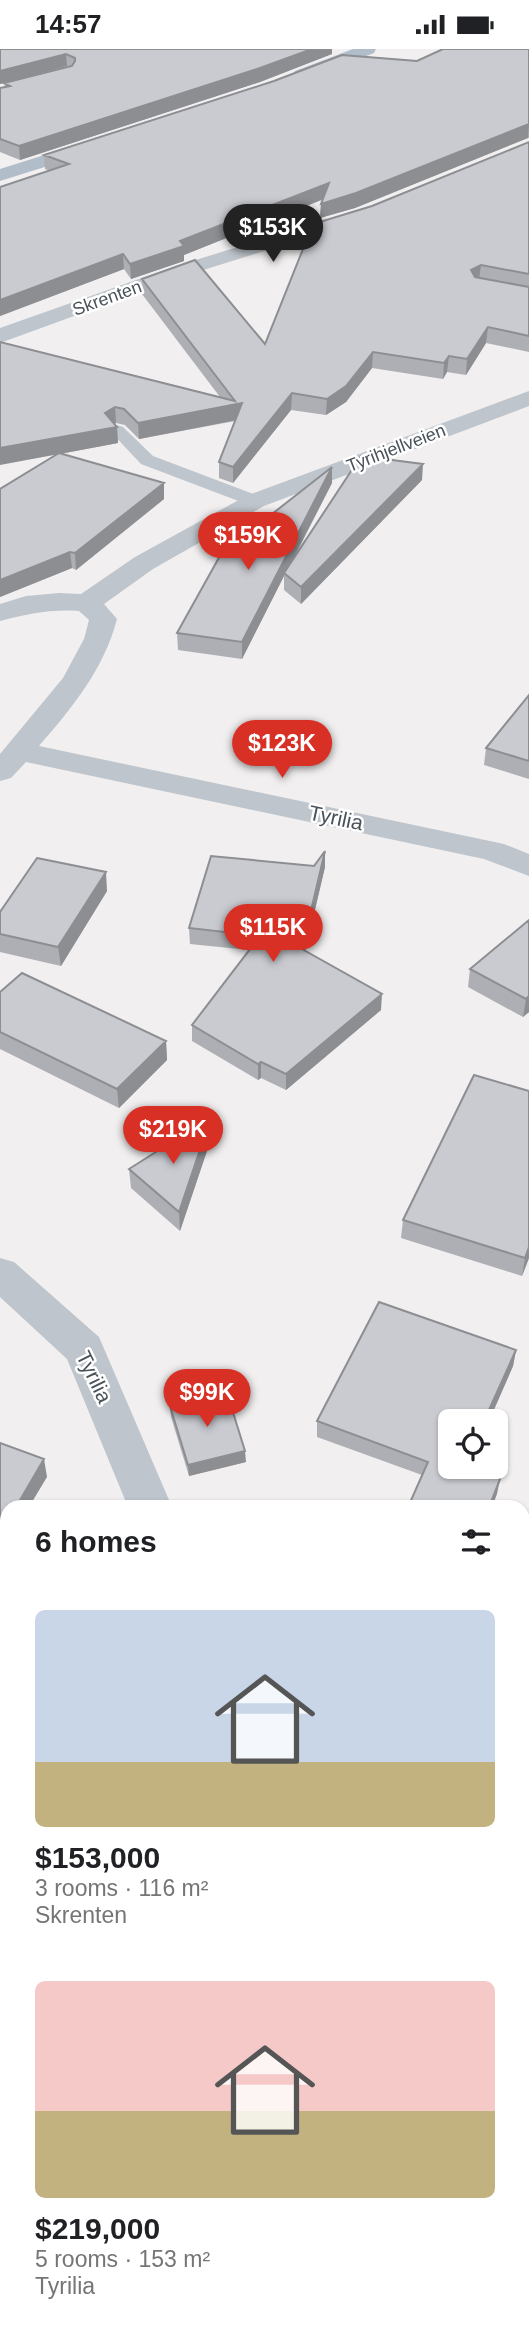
<!DOCTYPE html>
<html lang="en">
<head>
<meta charset="utf-8">
<style>
	:root { --surface:#fff; --page:#f6f6f6; --text:#202124; --muted:#757577; --accent:#d93025 }
	body { margin:0; font-family:Helvetica,sans-serif; background:var(--page); color:var(--text); height:100vh; display:flex; flex-direction:column; font-size:26px; white-space:nowrap }
	* { box-sizing:border-box; margin:0 }
	p { font-size:23px; color:var(--muted) }
	.icon { flex:none; width:38px; height:38px; fill:none; stroke:currentColor; stroke-width:2; stroke-linecap:round; stroke-linejoin:round }
	.map { position:relative; flex:1; overflow:hidden }
	.drawer { position:absolute; left:0px; top:1451px; width:530px; height:842px; display:flex; flex-direction:column; background:var(--surface); border-radius:21px 21px 0 0; box-shadow:0 2px 5px #0004 }
	.drawer>* { flex:none }
	.fabs { position:absolute; left:438px; top:1360px; display:grid; gap:14px }
	.fabs a { display:grid; place-items:center; width:70px; height:70px; border-radius:10px; background:var(--surface); box-shadow:0 2px 5px #0004; font-size:35px }
	.price { position:absolute; translate:-50% -60px; padding:0 16px; border-radius:24px; background:var(--accent); color:#fff; font-size:23px; line-height:46px; filter:drop-shadow(0 2px 4px #0008) }
	.price::after { content:''; position:absolute; left:50%; top:42px; width:21px; height:16px; margin-left:-10px; background:inherit; clip-path:polygon(0 0,100% 0,50% 100%) }
	.price.selected { background:#222; color:#fff }
	ul { padding:0; list-style:none }
	li { display:grid; align-content:center; gap:14px; height:371px; padding:0 35px }
	li span { display:grid; place-items:center; height:217px; border-radius:10px; color:#555 }
	li>.icon { margin-inline-start:auto }
	span .icon { width:126px; height:126px; fill:#fffc; stroke-width:1 }
	li b { font-size:30px }
	h2 { display:flex; justify-content:space-between; align-items:center; height:84px; padding:0 35px; font-size:30px }
	.status { display:flex; justify-content:space-between; align-items:center; height:49px; padding:0 35px; background:var(--surface); direction:ltr }
	.status svg { height:19px; fill:currentColor }
	.map>svg:first-child { display:block }
	.lines { fill:none; stroke-linecap:round; stroke-linejoin:round }
	.service { fill:#bfc5cc; fill-rule:evenodd }
	.minor { fill:#bfc5cc; fill-rule:evenodd }
	.primary { fill:#b2bdca; fill-rule:evenodd }
	.wall { fill:#adafb4 }
	.shaded-wall { fill:#8d8e92 }
	.building { fill:#c9cbd1; stroke:#8d8e92; stroke-width:2 }
	.labels { text-anchor:middle; stroke-width:5; stroke-linejoin:round; paint-order:stroke }
	.far-street-label { font-size:18px; fill:#495159; stroke:#fff }
	.street-label { font-size:21px; fill:#495159; stroke:#fff }
</style>
</head>
<body>
<div class="status"><b>14:57</b><svg viewBox="0 0 49 12"><path d="M0 12V9h3v3zM5 12V6h3v6zM10 12V3h3v9zM15 12V0h3v12zM26 1h20v11H26zM47 4h2v5h-2z"/></svg></div>
<div class="map">
<svg width="529" height="2292" viewBox="0 0 529 2292">
	<rect width="100%" height="100%" fill="#f1efef"/>
	<g class="lines">
		<path class="service" d="M 117,376 L 123,378 L 153,407 L 261,448 L 264,452 L 255,457 L 249,456 L 141,415 L 109,381 Z"/>
		<path class="minor" d="M 360,160 L 367,162 L 370,166 L 367,170 L 184,227 L 0,294 L 0,279 L 170,219 Z
			M 529,342 L 529,357 L 264,457 L 153,520 L 104,555 L 117,570 C 104,620 72,659 39,697 L 504,795 L 529,805 L 529,827 L 484,810 L 26,713 L 11,729 L 0,732 L 0,705 L 63,629 L 84,590 L 89,571 L 79,562 C 50,560 28,565 0,572 L 0,555 L 26,547 L 59,544 L 81,545 L 135,508 L 246,447 Z
			M 0,1209 L 14,1213 L 99,1288 L 172,1458 L 128,1458 L 67,1310 L 0,1248 Z
			M 529,1518 L 529,1565 L 523,1567 L 523,1520 Z
			M 196,2286 L 256,2286 L 256,2292 L 196,2292 Z"/>
		<path class="primary" d="M 353,0 L 376,0 L 374,4 L 307,30 L 301,31 L 292,26 L 295,22 Z
			M 95,90 L 102,92 L 104,96 L 102,100 L 0,132 L 0,120 Z"/>
	</g>
	<path class="wall" d="M 0,0 L 332,5 L 260,33 L 20,111 L 0,103 L 0,39 L 5,38 L 4,34 L 0,35 Z
		M 529,0 L 529,89 L 528,89 L 355,159 L 320,169 L 321,155 L 322,151 L 184,206 L 184,212 L 131,230 L 124,220 L 0,267 L 0,138 L 50,122 L 45,120 L 44,106 L 417,12 Z
		M 529,93 L 529,303 L 486,294 L 466,326 L 447,323 L 443,330 L 372,319 L 346,353 L 326,366 L 291,361 L 233,434 L 219,429 L 219,413 L 235,372 L 139,390 L 125,376 L 116,374 L 114,375 L 117,378 L 118,394 L 60,405 L 164,434 L 164,450 L 76,521 L 72,519 L 0,548 L 0,440 L 57,405 L 0,293 L 220,348 L 142,245 L 142,230 L 265,295 L 372,157 Z
		M 332,418 L 332,434 L 291,515 L 422,431 L 301,555 L 284,541 L 284,527 L 242,610 L 178,601 L 177,584 Z
		M 529,646 L 529,730 L 484,716 L 486,699 Z
		M 314,817 L 325,818 L 305,902 L 381,961 L 286,1041 L 261,1029 L 258,1031 L 192,992 L 192,976 L 249,901 L 190,895 L 189,879 Z
		M 107,842 L 61,917 L 0,903 L 0,863 Z
		M 529,871 L 529,963 L 523,968 L 468,938 L 470,920 Z
		M 0,943 L 166,992 L 167,1011 L 119,1059 L 0,1000 Z
		M 529,1042 L 529,1209 L 522,1227 L 401,1189 L 403,1171 Z
		M 211,1068 L 212,1087 L 180,1182 L 131,1139 L 129,1120 Z
		M 516,1301 L 513,1317 L 489,1372 L 450,1372 L 450,1418 L 468,1418 L 468,1419 L 497,1445 L 422,1426 L 317,1388 L 317,1372 Z
		M 170,1357 L 246,1413 L 189,1427 L 171,1368 Z
		M 7,1717 L 7,1775 L 0,1772 L 0,1730 Z
		M 523,2075 L 529,2077 L 529,2240 L 523,2237 Z"/>
	<path class="shaded-wall" d="M 312,0 L 332,0 L 332,5 L 260,33 L 20,111 L 19,97 Z
		M 66,5 L 67,17 L 0,35 L 0,22 Z
		M 529,75 L 528,89 L 355,159 L 320,169 L 321,155 Z
		M 329,134 L 328,148 L 184,206 L 184,212 L 131,230 L 130,215 L 180,192 Z
		M 123,205 L 124,220 L 0,267 L 0,251 Z
		M 481,216 L 479,231 L 470,237 L 471,221 Z
		M 488,278 L 486,294 L 466,326 L 467,310 Z
		M 373,303 L 372,319 L 346,353 L 326,366 L 327,350 Z
		M 449,307 L 447,323 L 443,330 L 444,314 Z
		M 292,344 L 291,361 L 233,434 L 233,418 Z
		M 242,354 L 242,370 L 139,390 L 138,374 Z
		M 115,358 L 116,374 L 109,379 L 117,378 L 118,394 L 0,416 L 0,399 L 105,364 Z
		M 423,415 L 422,431 L 301,555 L 301,538 Z
		M 332,418 L 332,434 L 285,525 L 284,524 L 284,527 L 242,610 L 242,593 Z
		M 164,434 L 164,450 L 76,521 L 75,504 Z
		M 70,503 L 72,519 L 0,548 L 0,531 Z
		M 325,802 L 325,818 L 302,916 L 302,900 Z
		M 106,823 L 107,842 L 61,917 L 58,898 Z
		M 382,945 L 381,961 L 286,1041 L 286,1025 Z
		M 529,947 L 529,963 L 523,968 L 526,950 Z
		M 166,992 L 167,1011 L 119,1059 L 117,1040 Z
		M 261,1013 L 261,1029 L 258,1031 L 258,1015 Z
		M 211,1068 L 212,1087 L 180,1182 L 179,1163 Z
		M 529,1198 L 529,1209 L 522,1227 L 525,1209 Z
		M 516,1301 L 513,1317 L 489,1372 L 484,1372 Z
		M 245,1402 L 246,1413 L 189,1427 L 188,1416 Z
		M 44,1410 L 47,1428 L 29,1458 L 16,1458 Z
		M 500,1430 L 497,1445 L 492,1458 L 489,1458 Z
		M 7,1564 L 7,1586 L 0,1599 L 0,1576 Z"/>
	<path class="building" d="M 0,0 L 312,0 L 260,19 L 19,97 L 0,90 L 0,39 L 10,37 L 4,34 L 72,17 L 75,12 L 75,9 L 66,5 L 0,22 Z
		M 443,0 L 529,0 L 529,75 L 356,144 L 321,155 L 329,134 L 180,192 L 184,197 L 130,215 L 123,205 L 0,251 L 0,138 L 69,115 L 44,106 L 274,32 L 342,6 L 417,12 Z
		M 529,93 L 529,225 L 481,216 L 471,221 L 475,228 L 529,238 L 529,287 L 488,278 L 467,310 L 449,307 L 444,314 L 373,303 L 346,337 L 327,350 L 292,344 L 233,418 L 219,413 L 242,354 L 138,374 L 124,360 L 115,358 L 105,364 L 117,378 L 0,399 L 0,293 L 235,352 L 142,230 L 195,211 L 265,295 L 313,175 L 372,157 Z
		M 59,404 L 164,434 L 75,504 L 70,503 L 0,531 L 0,440 Z
		M 361,407 L 423,415 L 301,538 L 284,524 Z
		M 332,418 L 242,593 L 177,584 L 221,505 Z
		M 529,646 L 529,712 L 486,699 Z
		M 325,802 L 302,900 L 382,945 L 286,1025 L 261,1013 L 258,1015 L 192,976 L 260,887 L 189,879 L 211,807 L 314,817 Z
		M 37,809 L 106,823 L 58,898 L 0,885 L 0,863 Z
		M 529,871 L 529,947 L 526,950 L 470,920 Z
		M 22,924 L 166,992 L 117,1040 L 0,983 L 0,943 Z
		M 474,1026 L 529,1042 L 529,1198 L 525,1209 L 403,1171 Z
		M 211,1068 L 179,1163 L 129,1120 Z
		M 379,1253 L 516,1301 L 484,1372 L 450,1372 L 450,1418 L 464,1418 L 500,1430 L 489,1458 L 408,1458 L 428,1413 L 317,1372 Z
		M 227,1344 L 245,1402 L 188,1416 L 170,1357 Z
		M 0,1394 L 44,1410 L 16,1458 L 7,1458 L 7,1473 L 4,1479 L 7,1480 L 7,1564 L 0,1576 Z
		M 7,1717 L 7,1767 L 0,1764 L 0,1730 Z
		M 523,2075 L 529,2077 L 529,2228 L 523,2226 Z"/>
	<g class="labels">
		<g class="far-street-label">
			<text transform="translate(107 249) rotate(-20)" y="6">Skrenten</text>
			<text transform="translate(396 399) rotate(-21)" y="6">Tyrihjellveien</text>
		</g>
		<g class="street-label">
			<text transform="translate(336 769) rotate(12)" y="7">Tyrilia</text>
			<text transform="translate(94 1328) rotate(64)" y="7">Tyrilia</text>
		</g>
	</g>
</svg>
<div class="fabs">
<a><svg class="icon" aria-label="locate" viewBox="0 0 24 24"><circle cx="12" cy="12" r="6"/><path d="M12 2v4M12 18v4M2 12h4M18 12h4"/></svg></a>
</div>
<b class="price selected" style="left:273px;top:215px">$153K</b>
<b class="price" style="left:248px;top:523px">$159K</b>
<b class="price" style="left:282px;top:731px">$123K</b>
<b class="price" style="left:273px;top:915px">$115K</b>
<b class="price" style="left:173px;top:1117px">$219K</b>
<b class="price" style="left:207px;top:1380px">$99K</b>
<section class="drawer">
<h2>6 homes<svg class="icon" aria-label="filters" viewBox="0 0 24 24"><path d="M4 7h16M4 17h16"/><circle cx="9" cy="7" r="2"/><circle cx="15" cy="17" r="2"/></svg></h2>
<ul>
<li><span style="background:linear-gradient(#c9d6e8 70%,#c2b280 0)"><svg class="icon" aria-label="home" viewBox="0 0 24 24"><path d="M3 11l9-7 9 7M6 9v11h12V9"/></svg></span><div><b>$153,000</b><p>3 rooms · 116 m²</p><p>Skrenten</p></div></li>
<li><span style="background:linear-gradient(#f6c9c9 60%,#c2b280 0)"><svg class="icon" aria-label="home" viewBox="0 0 24 24"><path d="M3 11l9-7 9 7M6 9v11h12V9"/></svg></span><div><b>$219,000</b><p>5 rooms · 153 m²</p><p>Tyrilia</p></div></li>
</ul>
</section>
</div>
</body>
</html>
